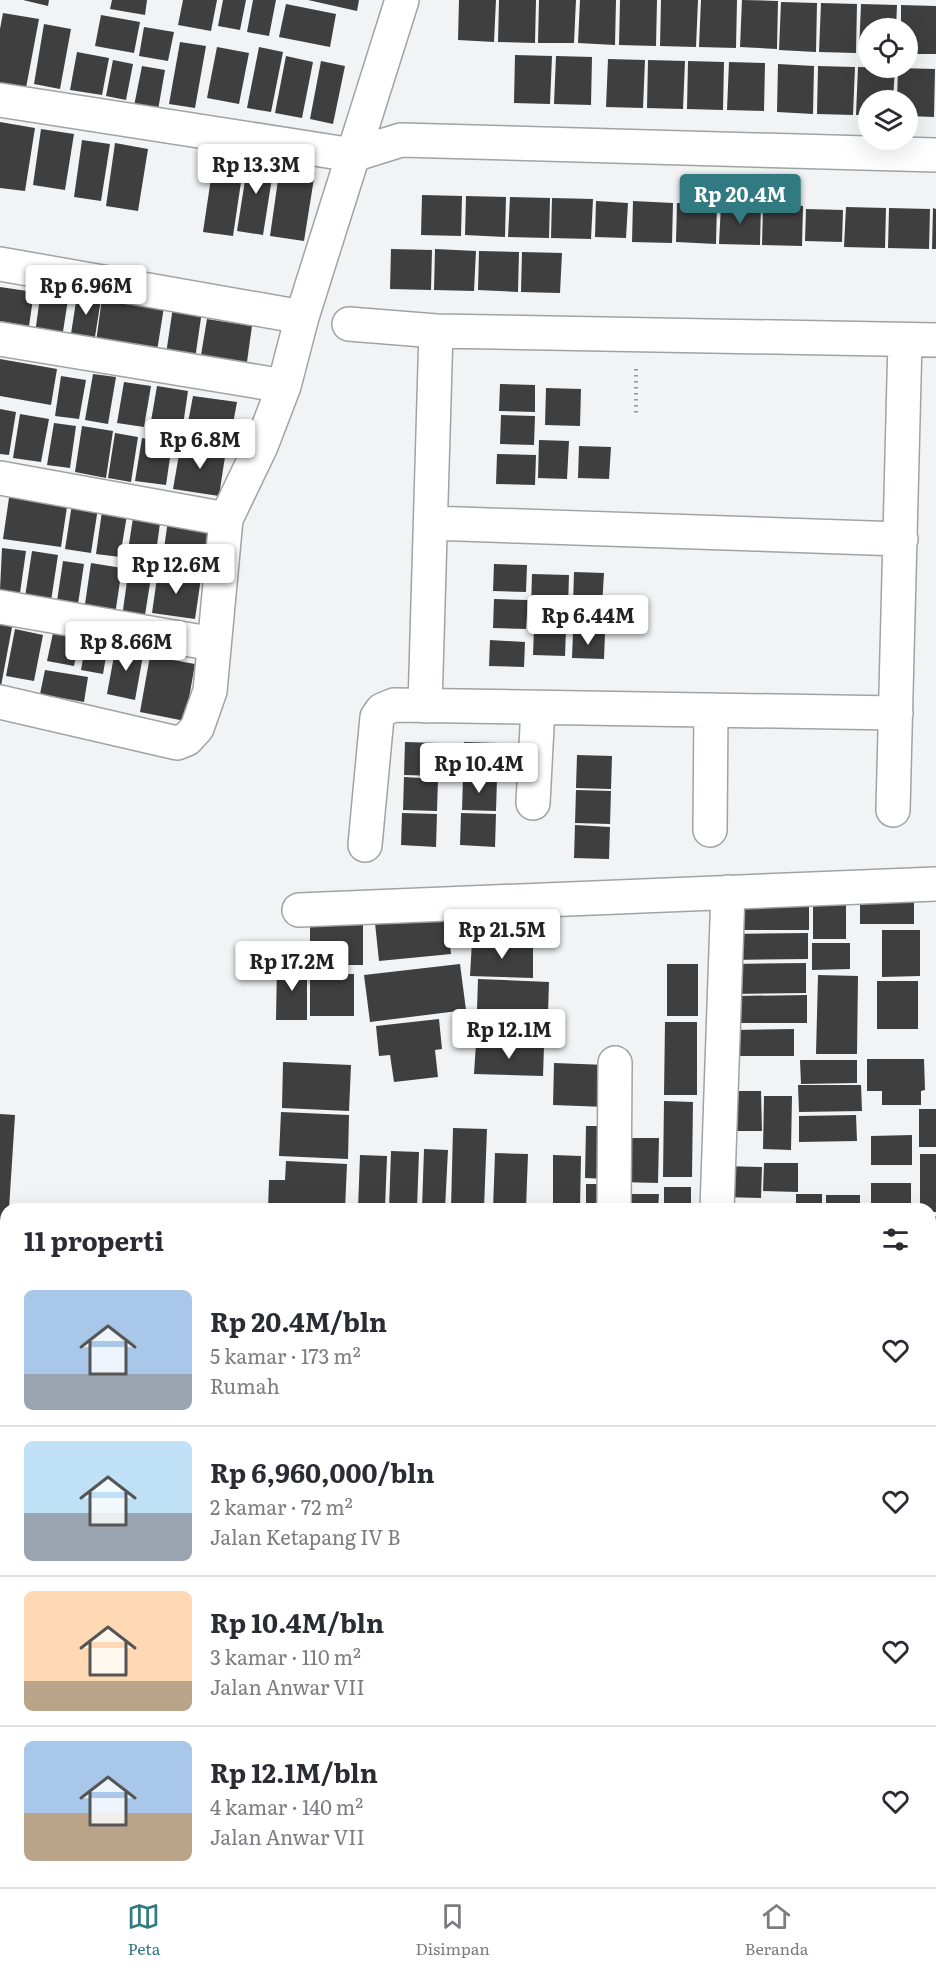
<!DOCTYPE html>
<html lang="id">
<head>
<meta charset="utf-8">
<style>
	:root { --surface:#fff; --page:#f7f7f7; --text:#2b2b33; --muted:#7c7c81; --line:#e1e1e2; --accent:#317a81 }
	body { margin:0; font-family:Literata,serif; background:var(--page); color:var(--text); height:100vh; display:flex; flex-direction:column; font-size:22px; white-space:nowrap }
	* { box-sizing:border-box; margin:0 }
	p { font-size:20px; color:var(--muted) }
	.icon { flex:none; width:33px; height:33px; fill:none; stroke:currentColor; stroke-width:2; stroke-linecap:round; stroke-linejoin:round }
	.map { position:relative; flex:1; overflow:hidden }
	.sheet { position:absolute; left:0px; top:1203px; width:936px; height:684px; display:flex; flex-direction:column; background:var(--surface); border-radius:18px 18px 0 0; box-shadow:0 6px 24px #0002 }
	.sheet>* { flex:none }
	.controls { position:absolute; left:858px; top:18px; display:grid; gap:12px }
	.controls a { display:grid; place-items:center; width:60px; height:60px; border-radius:50%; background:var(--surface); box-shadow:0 6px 24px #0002; font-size:30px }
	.price { position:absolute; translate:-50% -51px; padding:0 14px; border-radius:6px; background:#fff; color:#222; font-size:20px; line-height:39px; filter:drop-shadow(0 2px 3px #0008) }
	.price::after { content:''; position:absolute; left:50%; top:36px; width:18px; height:14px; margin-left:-9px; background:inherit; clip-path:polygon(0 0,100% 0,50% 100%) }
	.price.current { background:var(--accent); color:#fff }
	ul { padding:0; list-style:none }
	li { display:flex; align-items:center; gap:18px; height:150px; padding:0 24px }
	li+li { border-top:2px solid var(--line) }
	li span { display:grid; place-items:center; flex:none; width:168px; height:120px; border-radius:9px; color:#555 }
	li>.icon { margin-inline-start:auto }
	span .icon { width:72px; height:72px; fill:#fffc; stroke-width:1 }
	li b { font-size:26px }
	h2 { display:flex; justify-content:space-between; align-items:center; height:72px; padding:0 24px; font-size:26px }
	.menu { display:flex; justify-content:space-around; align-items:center; height:84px; border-top:2px solid var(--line); background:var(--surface); font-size:16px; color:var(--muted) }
	.menu a { display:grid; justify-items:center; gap:3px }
	.menu .current { color:var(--accent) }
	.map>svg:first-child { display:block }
	.building { fill:#403f3f }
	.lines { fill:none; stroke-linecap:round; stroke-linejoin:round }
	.minor-casing { stroke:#a1a2a3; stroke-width:36 }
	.path { stroke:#959696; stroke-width:4; stroke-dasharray:1.5 4.5; stroke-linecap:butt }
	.minor { stroke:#fff; stroke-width:33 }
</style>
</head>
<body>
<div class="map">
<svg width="936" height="1887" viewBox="0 0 936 1887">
	<rect width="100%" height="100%" fill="#f2f3f4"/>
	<path class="building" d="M 23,0 L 49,0 L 48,6 Z
		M 112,0 L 147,0 L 145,15 L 110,9 Z
		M 183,0 L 217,0 L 211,31 L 178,25 Z
		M 223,0 L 246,0 L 240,30 L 218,26 Z
		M 253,0 L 276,0 L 269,36 L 247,32 Z
		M 308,0 L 359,0 L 357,11 Z
		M 459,0 L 496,0 L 494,42 L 458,40 Z
		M 499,0 L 536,0 L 535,43 L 498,42 Z
		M 539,0 L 576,0 L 574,43 L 538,43 Z
		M 580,0 L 616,0 L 615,45 L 578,43 Z
		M 620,0 L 657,0 L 656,46 L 619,45 Z
		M 661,0 L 698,0 L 696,47 L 660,46 Z
		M 701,0 L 737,0 L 736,48 L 699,47 Z
		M 742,0 L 778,1 L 777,49 L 740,47 Z
		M 781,2 L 817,3 L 816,52 L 779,50 Z
		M 821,3 L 857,4 L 856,53 L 819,52 Z
		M 286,4 L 336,14 L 330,47 L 279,37 Z
		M 861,4 L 897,5 L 896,28 L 868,28 L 868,53 L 859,53 Z
		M 901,5 L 936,6 L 936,54 L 908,54 L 908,28 L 901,28 Z
		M 3,13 L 39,19 L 26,88 L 0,83 L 0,29 Z
		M 101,15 L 140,22 L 134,53 L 95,46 Z
		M 44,24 L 71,29 L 60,89 L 34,84 Z
		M 144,27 L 174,32 L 168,61 L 139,56 Z
		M 180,42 L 206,46 L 195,108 L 169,104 Z
		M 217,47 L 249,53 L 239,104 L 207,98 Z
		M 259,47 L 283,52 L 271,112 L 247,108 Z
		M 77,52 L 109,58 L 102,95 L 70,90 Z
		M 515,55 L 552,56 L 550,104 L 514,103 Z
		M 286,56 L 313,62 L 302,118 L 275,113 Z
		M 556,56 L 592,57 L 591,105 L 554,104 Z
		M 608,59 L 645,60 L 643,108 L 606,107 Z
		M 113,60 L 133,64 L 126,100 L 106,96 Z
		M 648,60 L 685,61 L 683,109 L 647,108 Z
		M 321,61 L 345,66 L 333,124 L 310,119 Z
		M 688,61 L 724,62 L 723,110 L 687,109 Z
		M 729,62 L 765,63 L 764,111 L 727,110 Z
		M 778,64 L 814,66 L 813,114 L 777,112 Z
		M 142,66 L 165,70 L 158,110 L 134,106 Z
		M 818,66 L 855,67 L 853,115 L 817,114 Z
		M 858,67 L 895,68 L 893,100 L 868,100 L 868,115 L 856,115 Z
		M 898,68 L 935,69 L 934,117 L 908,116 L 908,100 L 897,100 Z
		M 0,122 L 35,128 L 25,191 L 0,188 Z
		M 41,129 L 74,134 L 65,190 L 33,185 Z
		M 82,140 L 110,144 L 101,201 L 74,197 Z
		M 115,143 L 148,149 L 138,211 L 106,206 Z
		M 249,155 L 275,159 L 263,235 L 237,231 Z
		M 214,158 L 244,162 L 233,236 L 203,232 Z
		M 280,166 L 315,172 L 304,241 L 270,236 Z
		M 422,195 L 462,196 L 461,236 L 421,235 Z
		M 466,196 L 506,197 L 505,237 L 465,235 Z
		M 510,197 L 550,198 L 549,238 L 508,237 Z
		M 552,198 L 593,199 L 591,239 L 551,238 Z
		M 596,201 L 628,203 L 626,238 L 595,237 Z
		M 633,201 L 673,203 L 672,243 L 632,242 Z
		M 677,203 L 717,204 L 716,244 L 676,242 Z
		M 721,204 L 761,205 L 760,245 L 719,244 Z
		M 763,204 L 803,206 L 802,246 L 762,245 Z
		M 846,207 L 886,208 L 885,248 L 844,247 Z
		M 889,208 L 930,209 L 929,249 L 888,248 Z
		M 933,208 L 936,209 L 936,249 L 932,249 Z
		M 806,209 L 843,210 L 842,242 L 805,241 Z
		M 391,249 L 432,250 L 431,290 L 390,289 Z
		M 435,249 L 476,251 L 474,291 L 434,290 Z
		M 479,251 L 519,252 L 518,292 L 478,290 Z
		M 522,252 L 562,253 L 560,293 L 521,292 Z
		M 0,287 L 34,292 L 29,326 L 0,321 Z
		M 41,289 L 69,293 L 62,338 L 35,334 Z
		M 78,289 L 102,293 L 94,343 L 70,340 Z
		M 102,298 L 164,307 L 157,351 L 96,342 Z
		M 173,307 L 202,311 L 195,359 L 166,354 Z
		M 207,319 L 252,326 L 247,362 L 201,355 Z
		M 0,359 L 57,369 L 51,405 L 0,396 Z
		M 93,374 L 116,377 L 108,424 L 85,420 Z
		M 61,376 L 86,380 L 79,419 L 55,416 Z
		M 124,382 L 151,386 L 144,427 L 117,423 Z
		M 500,384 L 535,385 L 535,412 L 499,411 Z
		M 157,386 L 188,391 L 182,432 L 150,427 Z
		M 546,388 L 581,389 L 580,426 L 545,425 Z
		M 193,396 L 237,402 L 230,440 L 186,433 Z
		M 0,409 L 16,412 L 9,455 L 0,454 Z
		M 20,414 L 49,419 L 41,462 L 13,458 Z
		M 501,415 L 535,416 L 534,445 L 500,444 Z
		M 54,423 L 76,426 L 70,468 L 47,465 Z
		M 82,426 L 113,431 L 106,478 L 75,472 Z
		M 115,433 L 138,437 L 131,482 L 108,478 Z
		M 142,438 L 172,444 L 166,485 L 135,481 Z
		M 539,440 L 569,441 L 567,479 L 538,478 Z
		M 181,443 L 226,450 L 219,496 L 173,489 Z
		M 579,446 L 611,447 L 609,479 L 578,478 Z
		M 497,454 L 536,455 L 535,485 L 496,484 Z
		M 10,491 L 68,500 L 61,547 L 3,539 Z
		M 72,504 L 98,508 L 91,553 L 65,549 Z
		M 102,511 L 127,515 L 120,557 L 96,554 Z
		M 134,512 L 161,516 L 155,560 L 127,556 Z
		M 168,520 L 212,527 L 206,569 L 162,563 Z
		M 2,548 L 26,551 L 20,593 L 0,590 Z
		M 32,551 L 58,555 L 51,601 L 25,597 Z
		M 63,561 L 84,564 L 78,604 L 57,601 Z
		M 91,563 L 122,568 L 115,615 L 84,611 Z
		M 494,564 L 527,565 L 526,592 L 493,591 Z
		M 129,567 L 152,571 L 144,621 L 122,617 Z
		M 158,571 L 201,578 L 195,619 L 152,613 Z
		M 574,572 L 604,573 L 602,607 L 573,605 Z
		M 532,574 L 569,575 L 568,608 L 531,607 Z
		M 494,599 L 528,600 L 526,629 L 493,628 Z
		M 0,620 L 13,622 L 1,686 L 0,686 Z
		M 534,628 L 566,629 L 565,656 L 533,655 Z
		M 15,629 L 43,635 L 34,681 L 6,676 Z
		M 573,632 L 605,633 L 604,659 L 572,658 Z
		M 53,633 L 79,638 L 74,666 L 47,661 Z
		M 490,640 L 525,642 L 524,667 L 489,666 Z
		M 86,641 L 108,645 L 103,674 L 81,670 Z
		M 116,645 L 144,650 L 135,700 L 107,694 Z
		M 150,656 L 195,664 L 185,721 L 140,712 Z
		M 45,670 L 88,677 L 84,702 L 40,694 Z
		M 405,742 L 439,743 L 439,776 L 404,775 Z
		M 464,742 L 498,743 L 497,776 L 463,775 Z
		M 577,755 L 612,756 L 611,789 L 576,788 Z
		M 404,777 L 438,779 L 437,811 L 403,810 Z
		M 463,777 L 497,779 L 496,811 L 462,810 Z
		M 576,790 L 611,791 L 610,824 L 575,823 Z
		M 402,813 L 437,814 L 436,847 L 401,845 Z
		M 461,813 L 496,814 L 495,847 L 460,845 Z
		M 575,825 L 610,827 L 609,859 L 574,858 Z
		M 860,897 L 914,897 L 914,924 L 860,924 Z
		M 809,899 L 809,930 L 732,930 L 731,900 Z
		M 846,902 L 846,939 L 813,939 L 813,903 Z
		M 469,908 L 545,910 L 545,939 L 469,937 Z
		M 447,915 L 451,954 L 379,961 L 375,923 Z
		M 310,922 L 363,923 L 363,965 L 310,965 Z
		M 882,930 L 920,930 L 920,976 L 882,977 Z
		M 808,933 L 808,959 L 729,960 L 729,934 Z
		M 472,941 L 533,943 L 533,978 L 470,976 Z
		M 812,943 L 850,943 L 850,969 L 812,970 Z
		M 806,963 L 806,993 L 733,994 L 733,964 Z
		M 277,964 L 307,965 L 307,1020 L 276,1020 Z
		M 460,964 L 466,1010 L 370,1022 L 364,975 Z
		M 667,964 L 698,964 L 698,1016 L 667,1016 Z
		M 310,974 L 354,974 L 354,1016 L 310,1016 Z
		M 818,975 L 858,976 L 857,1054 L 816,1054 Z
		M 478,979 L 549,982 L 548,1013 L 530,1013 L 529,1042 L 476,1040 L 477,1012 L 516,1013 L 477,1010 Z
		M 877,981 L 918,981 L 918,1029 L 877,1029 Z
		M 807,995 L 807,1023 L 736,1023 L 736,996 Z
		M 439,1019 L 442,1049 L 435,1050 L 438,1077 L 394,1082 L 390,1055 L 379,1056 L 376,1026 Z
		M 665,1022 L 697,1022 L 697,1095 L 664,1095 Z
		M 794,1029 L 794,1056 L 733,1056 L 733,1030 Z
		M 476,1043 L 544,1046 L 543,1076 L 474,1074 Z
		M 867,1059 L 924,1059 L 925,1090 L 921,1091 L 921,1105 L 882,1105 L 882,1091 L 867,1091 Z
		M 800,1060 L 857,1060 L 857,1083 L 801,1084 Z
		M 283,1062 L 351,1065 L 349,1111 L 282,1108 Z
		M 554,1063 L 607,1065 L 606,1107 L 553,1105 Z
		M 798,1085 L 861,1085 L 862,1111 L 799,1112 Z
		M 725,1091 L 761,1091 L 762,1131 L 725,1131 Z
		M 764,1096 L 792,1096 L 791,1150 L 763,1149 Z
		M 664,1101 L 693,1102 L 692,1177 L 663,1177 Z
		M 919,1109 L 936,1109 L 936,1147 L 919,1147 Z
		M 281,1112 L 349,1115 L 348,1159 L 279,1156 Z
		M 0,1114 L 15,1115 L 9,1209 L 6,1209 L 6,1252 L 0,1252 Z
		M 856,1115 L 857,1141 L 799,1142 L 799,1116 Z
		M 586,1126 L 608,1126 L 608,1179 L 585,1178 Z
		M 453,1128 L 487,1129 L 484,1209 L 451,1209 Z
		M 912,1135 L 912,1165 L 871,1165 L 871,1136 Z
		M 620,1138 L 659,1138 L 658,1183 L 620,1182 Z
		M 424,1149 L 448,1150 L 445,1209 L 422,1209 Z
		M 391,1151 L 419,1152 L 417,1209 L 389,1209 Z
		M 495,1153 L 528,1154 L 526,1209 L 493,1209 Z
		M 920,1154 L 936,1154 L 936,1212 L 930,1212 L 930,1209 L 920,1209 Z
		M 360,1155 L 387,1156 L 385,1209 L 358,1209 Z
		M 553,1155 L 581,1156 L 580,1209 L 553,1209 Z
		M 286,1161 L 347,1164 L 345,1209 L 268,1209 L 269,1180 L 285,1180 Z
		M 764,1163 L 798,1163 L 798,1192 L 763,1191 Z
		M 721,1166 L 762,1167 L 761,1198 L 721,1197 Z
		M 871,1183 L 911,1183 L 911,1209 L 871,1209 Z
		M 586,1184 L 608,1184 L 608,1209 L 586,1209 Z
		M 664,1187 L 691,1187 L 691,1209 L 664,1209 Z
		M 619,1194 L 659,1194 L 658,1209 L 619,1209 Z
		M 796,1194 L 822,1194 L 822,1209 L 796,1209 Z
		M 826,1195 L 860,1195 L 860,1209 L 826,1209 Z
		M 764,1205 L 794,1205 L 794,1209 L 764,1209 Z
		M 930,1216 L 936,1216 L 936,1282 L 930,1282 Z
		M 0,1265 L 6,1265 L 6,1302 L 0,1302 Z
		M 0,1318 L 6,1319 L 6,1399 L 0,1399 Z
		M 930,1324 L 936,1324 L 936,1406 L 930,1406 Z
		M 930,1423 L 936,1423 L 936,1508 L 930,1508 Z
		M 936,1604 L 936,1766 L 930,1765 L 930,1605 Z
		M 0,1682 L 6,1683 L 6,1725 L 0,1724 Z
		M 936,1800 L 936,1849 L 934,1849 L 932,1801 Z
		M 246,1881 L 288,1881 L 286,1887 L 244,1887 Z
		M 371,1881 L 399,1881 L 399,1887 L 371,1887 Z
		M 409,1881 L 466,1881 L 466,1887 L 409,1887 Z
		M 481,1881 L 513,1881 L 513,1887 L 480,1887 Z
		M 652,1881 L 691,1881 L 691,1887 L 652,1887 Z
		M 701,1881 L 739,1881 L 740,1887 L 701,1887 Z
		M 842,1881 L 884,1881 L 885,1887 L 842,1887 Z
		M 891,1881 L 925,1881 L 925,1884 L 891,1886 Z"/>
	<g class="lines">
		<g class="minor-casing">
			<path id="minor" d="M 0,100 L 353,155 L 401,140 L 936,155
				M 0,264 L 302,317
				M 349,324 L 436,331 L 936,340
				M 0,339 L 284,386
				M 0,478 L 226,519
				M 431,523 L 901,539
				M 0,607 L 214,644
				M 0,702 L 177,743 L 187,739 L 197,728 L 210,691 L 226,519 L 261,446 L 284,386 L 302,317 L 402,0
				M 425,706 L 436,331
				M 533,803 L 538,708
				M 893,810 L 905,340
				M 710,830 L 711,710
				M 365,845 L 377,717 L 382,710 L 394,705 L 896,713
				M 299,910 L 936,884
				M 614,1209 L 615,1063
				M 717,1209 L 728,892
				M 930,1310 L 936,1309
				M 930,1593 L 936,1593
				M 0,1655 L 6,1656
				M 228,1887 L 228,1881"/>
		</g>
		<path class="path" d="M 636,369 L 636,416"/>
		<use href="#minor" class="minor"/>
	</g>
</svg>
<div class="controls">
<a><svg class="icon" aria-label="locate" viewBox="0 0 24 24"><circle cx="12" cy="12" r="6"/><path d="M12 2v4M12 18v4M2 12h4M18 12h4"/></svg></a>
<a><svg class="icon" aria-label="layers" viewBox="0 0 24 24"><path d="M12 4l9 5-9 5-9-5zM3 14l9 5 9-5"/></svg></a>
</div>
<b class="price" style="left:256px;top:195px">Rp 13.3M</b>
<b class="price current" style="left:740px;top:225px">Rp 20.4M</b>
<b class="price" style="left:86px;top:316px">Rp 6.96M</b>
<b class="price" style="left:200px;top:470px">Rp 6.8M</b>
<b class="price" style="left:176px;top:595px">Rp 12.6M</b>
<b class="price" style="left:588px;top:646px">Rp 6.44M</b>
<b class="price" style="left:126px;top:672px">Rp 8.66M</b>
<b class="price" style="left:479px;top:794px">Rp 10.4M</b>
<b class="price" style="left:502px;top:960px">Rp 21.5M</b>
<b class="price" style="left:292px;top:992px">Rp 17.2M</b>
<b class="price" style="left:509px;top:1060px">Rp 12.1M</b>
<section class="sheet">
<h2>11 properti<svg class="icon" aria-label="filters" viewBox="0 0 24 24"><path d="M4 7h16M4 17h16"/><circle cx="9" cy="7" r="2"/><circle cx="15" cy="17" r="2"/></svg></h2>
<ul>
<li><span style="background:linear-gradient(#a9c7e8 70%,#9aa5b1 0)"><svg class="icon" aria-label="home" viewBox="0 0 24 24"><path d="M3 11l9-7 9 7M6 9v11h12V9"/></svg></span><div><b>Rp 20.4M/bln</b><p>5 kamar · 173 m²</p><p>Rumah</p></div><svg class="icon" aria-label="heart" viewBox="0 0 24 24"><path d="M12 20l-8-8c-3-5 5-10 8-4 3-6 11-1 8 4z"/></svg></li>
<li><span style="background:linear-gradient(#bfe0f5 60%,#9aa5b1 0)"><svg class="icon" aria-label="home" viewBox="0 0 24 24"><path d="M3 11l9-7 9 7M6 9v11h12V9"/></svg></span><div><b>Rp 6,960,000/bln</b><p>2 kamar · 72 m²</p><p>Jalan Ketapang IV B</p></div><svg class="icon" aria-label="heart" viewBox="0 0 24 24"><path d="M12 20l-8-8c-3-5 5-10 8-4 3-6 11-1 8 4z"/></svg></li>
<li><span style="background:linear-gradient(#ffd9b3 75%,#b9a48a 0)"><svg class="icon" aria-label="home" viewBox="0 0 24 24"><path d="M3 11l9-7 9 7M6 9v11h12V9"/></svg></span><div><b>Rp 10.4M/bln</b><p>3 kamar · 110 m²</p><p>Jalan Anwar VII</p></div><svg class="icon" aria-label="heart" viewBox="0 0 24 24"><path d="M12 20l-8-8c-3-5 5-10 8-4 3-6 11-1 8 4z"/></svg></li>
<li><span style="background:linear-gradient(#a9c7e8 60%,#b9a48a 0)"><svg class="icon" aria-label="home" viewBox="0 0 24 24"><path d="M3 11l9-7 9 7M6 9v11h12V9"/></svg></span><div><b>Rp 12.1M/bln</b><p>4 kamar · 140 m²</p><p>Jalan Anwar VII</p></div><svg class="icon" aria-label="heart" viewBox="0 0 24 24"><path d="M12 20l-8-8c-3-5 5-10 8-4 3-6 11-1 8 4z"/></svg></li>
</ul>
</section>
</div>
<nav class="menu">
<a class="current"><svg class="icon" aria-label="map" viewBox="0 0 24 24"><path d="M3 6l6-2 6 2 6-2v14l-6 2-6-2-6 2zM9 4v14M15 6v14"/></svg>Peta</a>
<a><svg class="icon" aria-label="saved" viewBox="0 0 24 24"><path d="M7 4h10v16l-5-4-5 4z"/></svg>Disimpan</a>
<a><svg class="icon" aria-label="home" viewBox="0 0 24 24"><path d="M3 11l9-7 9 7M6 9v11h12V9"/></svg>Beranda</a>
</nav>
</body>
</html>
